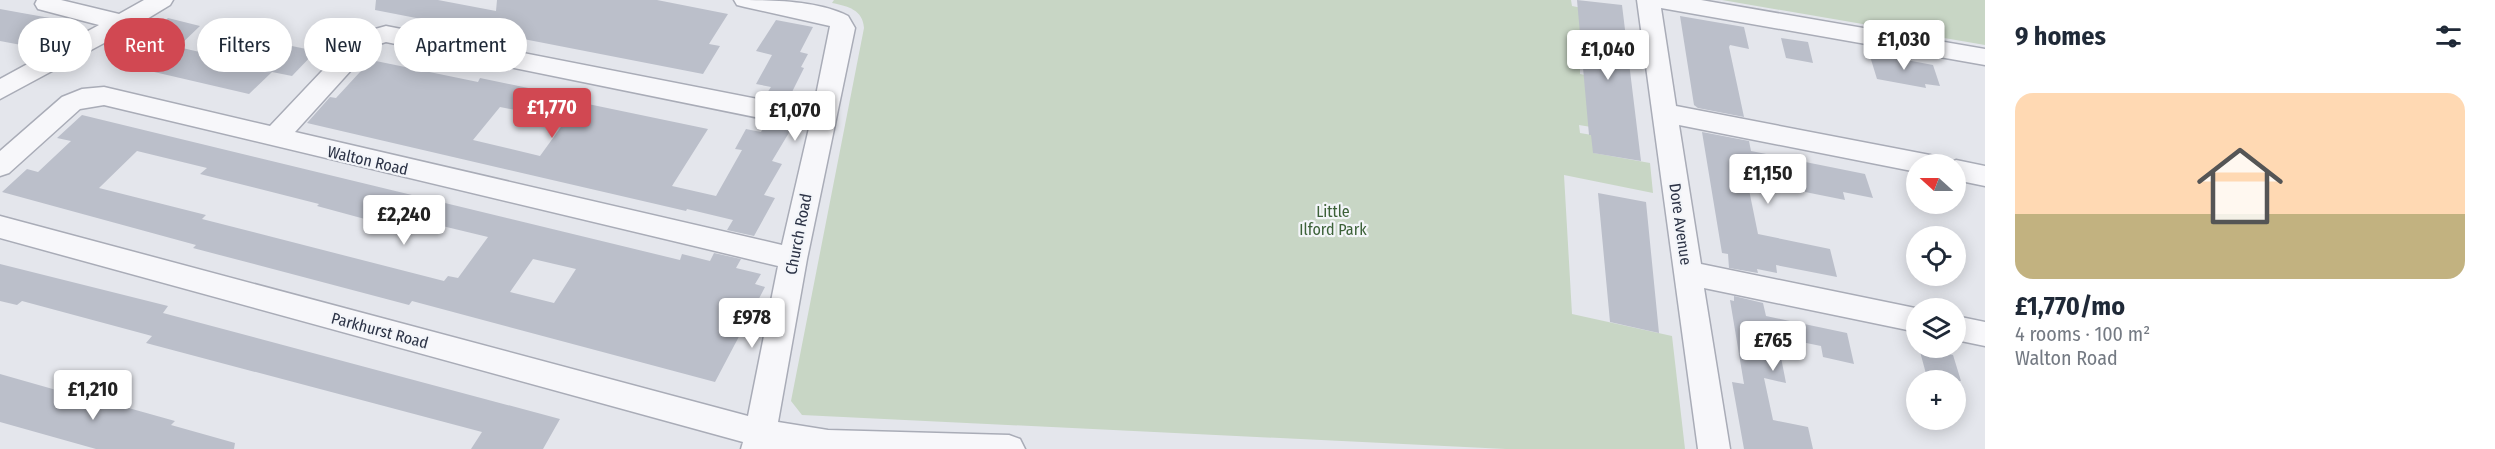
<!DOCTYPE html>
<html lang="en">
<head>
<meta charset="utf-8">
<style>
	:root { --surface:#fff; --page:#f6f6f7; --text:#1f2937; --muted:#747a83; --accent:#d14852 }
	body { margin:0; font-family:"Fira Sans Condensed",sans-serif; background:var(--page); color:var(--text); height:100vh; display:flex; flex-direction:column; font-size:22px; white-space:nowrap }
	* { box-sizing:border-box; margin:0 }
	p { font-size:20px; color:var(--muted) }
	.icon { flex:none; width:33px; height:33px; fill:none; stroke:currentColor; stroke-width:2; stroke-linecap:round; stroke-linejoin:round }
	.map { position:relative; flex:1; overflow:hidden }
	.details { display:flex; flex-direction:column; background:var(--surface); width:510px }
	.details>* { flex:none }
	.hud { position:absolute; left:18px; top:18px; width:570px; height:54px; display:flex; gap:12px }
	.needle { width:39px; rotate:291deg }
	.tools { position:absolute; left:1906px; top:154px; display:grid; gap:12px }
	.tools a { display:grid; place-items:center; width:60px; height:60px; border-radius:50%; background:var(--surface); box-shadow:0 3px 15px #0003; font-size:30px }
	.price { position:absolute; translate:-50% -51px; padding:0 14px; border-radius:6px; background:#fff; color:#222; font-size:20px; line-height:39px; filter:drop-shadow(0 2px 3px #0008) }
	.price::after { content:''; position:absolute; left:50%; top:36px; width:18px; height:14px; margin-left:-9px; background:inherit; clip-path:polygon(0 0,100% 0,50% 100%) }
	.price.current { background:var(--accent); color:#fff }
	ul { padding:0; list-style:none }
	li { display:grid; align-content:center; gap:12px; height:318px; padding:0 30px }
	li span { display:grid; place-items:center; height:186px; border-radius:18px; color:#555 }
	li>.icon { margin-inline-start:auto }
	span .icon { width:108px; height:108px; fill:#fffc; stroke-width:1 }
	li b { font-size:26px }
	h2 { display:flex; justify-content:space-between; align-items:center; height:72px; padding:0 30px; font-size:26px }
	.tag { padding:0 21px; border-radius:27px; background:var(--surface); box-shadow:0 3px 15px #0003; font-size:21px; line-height:54px }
	.tag.current { background:var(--accent); color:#fff }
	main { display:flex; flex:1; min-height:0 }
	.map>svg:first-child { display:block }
	.green { fill:#c8d6c5 }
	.building { fill:#bbbfca; fill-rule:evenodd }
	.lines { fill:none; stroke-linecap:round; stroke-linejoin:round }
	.minor-casing { stroke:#a9acb7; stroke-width:3 }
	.minor { fill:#f7f7fa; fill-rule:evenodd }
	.labels { text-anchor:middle; stroke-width:4.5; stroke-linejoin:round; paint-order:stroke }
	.street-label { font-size:16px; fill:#2b3245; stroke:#f3f5f9 }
	.park-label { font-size:16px; fill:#3c6138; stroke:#f3f5f9 }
</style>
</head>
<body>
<main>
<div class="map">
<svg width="1985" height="449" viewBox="0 0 1985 449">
	<rect width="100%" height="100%" fill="#e4e6ec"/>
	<path class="green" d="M 834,0 L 1571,0 L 1572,6 L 1597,11 L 1583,67 L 1580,67 L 1580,74 L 1604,79 L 1591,127 L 1579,125 L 1580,133 L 1598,136 L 1594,153 L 1650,163 L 1653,193 L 1564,175 L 1572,314 L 1672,336 L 1685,449 L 1506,449 L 802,415 L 791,401 L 864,28 C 863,10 848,6 832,3 Z
		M 1722,0 L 1985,0 L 1985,45 Z"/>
	<path class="building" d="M 376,0 L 438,0 L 496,11 L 497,0 L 657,0 L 728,14 L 709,44 L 720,46 L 703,74 L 375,10 Z
		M 1577,0 L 1622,5 L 1641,161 L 1593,153 L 1591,135 L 1589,135 Z
		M 0,9 L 22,13 L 78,23 L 48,50 L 0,41 Z
		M 1680,16 L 1744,27 L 1749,49 L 1730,45 L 1729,47 L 1744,117 L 1698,108 L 1694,105 Z
		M 168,18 L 200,26 L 178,47 L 260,66 L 282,44 L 316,51 L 292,76 L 272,72 L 249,94 L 137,68 L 161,46 L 141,42 Z
		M 776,20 L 813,27 L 800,52 L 808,54 L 801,67 L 804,68 L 789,98 L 767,93 L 771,87 L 756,84 L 772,55 L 756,51 Z
		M 1781,38 L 1808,42 L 1813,63 L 1786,58 Z
		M 1869,53 L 1933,65 L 1940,86 L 1925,84 L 1926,88 L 1877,79 Z
		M 371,60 L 478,82 L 480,78 L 590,101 L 588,104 L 708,129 L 672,186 L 716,196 L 742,150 L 735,149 L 746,129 L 761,132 L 765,125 L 790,131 L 772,161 L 782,164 L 764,195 L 775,198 L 754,236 L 727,230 L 733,220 L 687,209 L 686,211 L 307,123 L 330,97 L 336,98 ZM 500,107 L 566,120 L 540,156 L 473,140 Z
		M 82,115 L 680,260 L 682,254 L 710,261 L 714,253 L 741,259 L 736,268 L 761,274 L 755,284 L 765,287 L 715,382 L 412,301 L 409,305 L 193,248 L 196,245 L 2,192 L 27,169 L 38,172 L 71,141 L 57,138 ZM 137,151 L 207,168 L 200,174 L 319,204 L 317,206 L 409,231 L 426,234 L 434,224 L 488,237 L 458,278 L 448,276 L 444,281 L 202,219 L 206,215 L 99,188 ZM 533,259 L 576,269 L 554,303 L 510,292 Z
		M 1702,132 L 1749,141 L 1751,151 L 1865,174 L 1873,198 L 1843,192 L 1845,200 L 1805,192 L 1804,186 L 1746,175 L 1758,234 L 1830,249 L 1837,277 L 1776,265 L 1777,273 L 1757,269 L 1758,273 L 1729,268 L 1728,254 L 1722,253 Z
		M 1598,193 L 1646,202 L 1659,333 L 1610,322 Z
		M 0,264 L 168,306 L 163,313 L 560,419 L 543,449 L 471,449 L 482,432 L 146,343 L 152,336 L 22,301 L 17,305 L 0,301 Z
		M 1734,296 L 1763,303 L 1766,316 L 1847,333 L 1854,364 L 1823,357 L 1821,346 L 1777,337 L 1786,383 L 1764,378 L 1773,420 L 1808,427 L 1813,449 L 1744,449 L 1732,382 L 1744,384 L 1730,300 L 1734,301 Z
		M 1919,348 L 1953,355 L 1961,381 L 1928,381 Z
		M 0,374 L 123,409 L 125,407 L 175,421 L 171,425 L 235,443 L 234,449 L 96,449 L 0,422 Z"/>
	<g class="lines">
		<g class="minor-casing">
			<path id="minor" d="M 37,0 L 61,0 L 119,14 L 144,0 L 173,0 L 170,5 L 132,28 L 0,99 L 0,79 L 99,25 L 38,9 L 35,4 Z
				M 734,0 C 768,0 817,0 848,16 L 855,28 L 807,259 L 778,422 L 828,430 L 1009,435 L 1020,439 L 1025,449 L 741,449 L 743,442 L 0,238 L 0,216 L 748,416 L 778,266 L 104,105 L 80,109 L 9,173 L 0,176 L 0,151 L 62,97 L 82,89 L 104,87 L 270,126 L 357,34 L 386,26 L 813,110 L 830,26 L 745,7 L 737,5 ZM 386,42 L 809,128 L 782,245 L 295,132 L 373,46 Z
				M 1637,0 L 1701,0 L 1985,49 L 1985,65 L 1661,8 L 1676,106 L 1930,155 L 1939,158 L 1943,165 L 1917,165 L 1917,172 L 1679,125 L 1701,264 L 1920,309 L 1917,309 L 1917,332 L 1704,288 L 1730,449 L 1698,449 Z
				M 1956,160 L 1985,166 L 1985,186 L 1956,180 L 1956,165 L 1946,165 Z
				M 1956,316 L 1985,322 L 1985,346 L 1956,340 Z"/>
		</g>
		<use href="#minor" class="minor"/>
	</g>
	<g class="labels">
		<g class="street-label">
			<text transform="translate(368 160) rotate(13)" y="6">Walton Road</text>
			<text transform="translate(1681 224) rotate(82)" y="6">Dore Avenue</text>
			<text transform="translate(798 234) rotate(-79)" y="6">Church Road</text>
			<text transform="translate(380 330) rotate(15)" y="6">Parkhurst Road</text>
		</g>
		<g class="park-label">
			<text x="1333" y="217">Little<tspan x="1333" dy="18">Ilford Park</tspan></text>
		</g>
	</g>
</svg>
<div class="tools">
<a><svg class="needle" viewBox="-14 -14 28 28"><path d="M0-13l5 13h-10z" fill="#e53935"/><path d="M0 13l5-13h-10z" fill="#747a83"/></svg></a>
<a><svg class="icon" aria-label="locate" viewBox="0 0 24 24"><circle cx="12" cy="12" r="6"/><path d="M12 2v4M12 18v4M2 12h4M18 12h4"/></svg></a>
<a><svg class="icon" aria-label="layers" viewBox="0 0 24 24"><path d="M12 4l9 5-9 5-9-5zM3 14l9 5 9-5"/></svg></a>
<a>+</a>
</div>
<b class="price" style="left:1904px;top:71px">£1,030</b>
<b class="price" style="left:1608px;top:81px">£1,040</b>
<b class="price current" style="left:552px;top:139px">£1,770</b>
<b class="price" style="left:795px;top:142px">£1,070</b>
<b class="price" style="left:1768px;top:205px">£1,150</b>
<b class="price" style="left:404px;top:246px">£2,240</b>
<b class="price" style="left:752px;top:349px">£978</b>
<b class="price" style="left:1773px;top:372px">£765</b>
<b class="price" style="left:93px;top:421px">£1,210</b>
<div class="hud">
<a class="tag">Buy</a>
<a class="tag current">Rent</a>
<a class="tag">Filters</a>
<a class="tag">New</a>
<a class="tag">Apartment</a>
</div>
</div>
<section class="details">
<h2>9 homes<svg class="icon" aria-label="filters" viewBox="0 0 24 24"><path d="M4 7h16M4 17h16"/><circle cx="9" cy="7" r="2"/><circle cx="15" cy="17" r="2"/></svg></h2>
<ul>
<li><span style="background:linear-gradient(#ffd9b3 65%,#c2b280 0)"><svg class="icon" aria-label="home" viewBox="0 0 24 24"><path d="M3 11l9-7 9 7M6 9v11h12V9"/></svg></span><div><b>£1,770/mo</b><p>4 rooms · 100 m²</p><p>Walton Road</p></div></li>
</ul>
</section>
</main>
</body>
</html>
